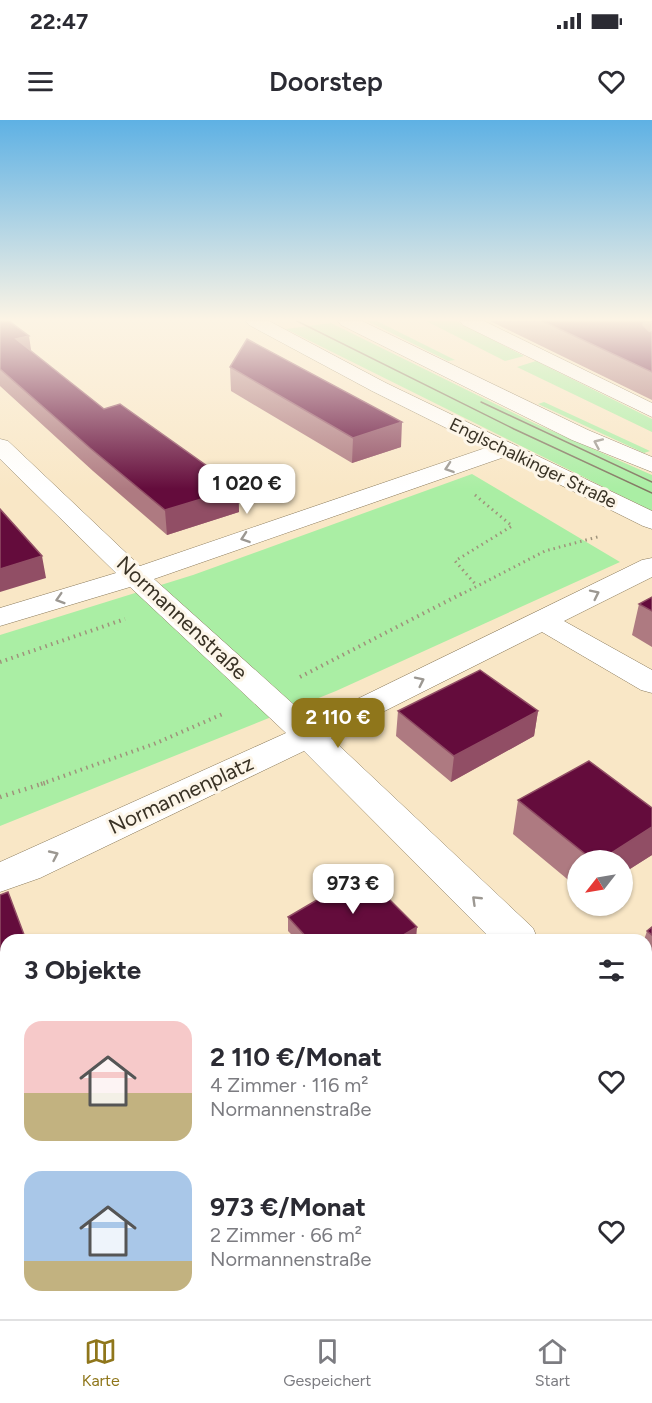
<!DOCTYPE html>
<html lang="de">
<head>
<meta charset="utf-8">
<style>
	:root { --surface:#fff; --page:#f2f2f3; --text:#2b2b33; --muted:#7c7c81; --line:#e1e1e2; --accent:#8f761b }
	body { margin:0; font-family:Figtree,sans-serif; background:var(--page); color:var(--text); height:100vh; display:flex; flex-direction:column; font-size:22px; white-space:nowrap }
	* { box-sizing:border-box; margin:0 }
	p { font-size:20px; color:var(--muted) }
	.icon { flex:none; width:33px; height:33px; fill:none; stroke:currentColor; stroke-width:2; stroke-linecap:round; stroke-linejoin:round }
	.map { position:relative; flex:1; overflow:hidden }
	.details { position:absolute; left:0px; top:814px; width:652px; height:386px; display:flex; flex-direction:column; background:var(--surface); border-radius:18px 18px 0 0; box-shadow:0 2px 4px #0004 }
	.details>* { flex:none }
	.needle { width:39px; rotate:239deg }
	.controls { position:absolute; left:567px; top:730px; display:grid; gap:12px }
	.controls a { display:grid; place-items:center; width:66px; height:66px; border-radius:50%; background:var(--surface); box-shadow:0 2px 4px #0004; font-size:30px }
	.price { position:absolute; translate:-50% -51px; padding:0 14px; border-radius:12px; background:#fff; color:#222; font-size:20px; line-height:39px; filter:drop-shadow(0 2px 3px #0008) }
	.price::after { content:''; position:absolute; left:50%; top:36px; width:18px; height:14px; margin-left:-9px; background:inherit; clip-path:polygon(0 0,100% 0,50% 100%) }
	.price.on { background:var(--accent); color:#fff }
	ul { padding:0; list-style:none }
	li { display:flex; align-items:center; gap:18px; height:150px; padding:0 24px }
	li span { display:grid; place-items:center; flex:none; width:168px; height:120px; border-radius:18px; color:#555 }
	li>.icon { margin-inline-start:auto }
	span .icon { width:72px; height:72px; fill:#fffc; stroke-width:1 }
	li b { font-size:26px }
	h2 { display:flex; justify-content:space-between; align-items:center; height:72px; padding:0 24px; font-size:26px }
	.status { display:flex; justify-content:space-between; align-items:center; height:42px; padding:0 30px; background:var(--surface); direction:ltr }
	.status svg { height:16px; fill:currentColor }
	header { display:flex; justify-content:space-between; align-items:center; height:78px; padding:0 24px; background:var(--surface); font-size:27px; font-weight:600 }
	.menu { display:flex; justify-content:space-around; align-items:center; height:84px; border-top:2px solid var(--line); background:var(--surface); font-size:16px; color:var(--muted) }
	.menu a { display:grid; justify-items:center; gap:3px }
	.menu .on { color:var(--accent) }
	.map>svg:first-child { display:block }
	.green { fill:#aaeea4 }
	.water { fill:#30acde; stroke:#3387a6; stroke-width:1.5 }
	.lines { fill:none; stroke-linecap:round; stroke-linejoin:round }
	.minor-casing { stroke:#89795a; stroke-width:1 }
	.major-casing { stroke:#89795a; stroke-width:1 }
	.path-far2 { stroke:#9f937b; stroke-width:3; stroke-dasharray:1.5 4; stroke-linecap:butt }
	.path-far1 { stroke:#9f937b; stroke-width:4; stroke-dasharray:1.5 4.5; stroke-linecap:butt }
	.path { stroke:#9f937b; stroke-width:4.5; stroke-dasharray:1.5 5; stroke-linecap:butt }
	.minor { fill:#fff; fill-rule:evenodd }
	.major { fill:#fff; fill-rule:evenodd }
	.tram { stroke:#827762; stroke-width:1.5 }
	.wall { fill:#ae7a81 }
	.shaded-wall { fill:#914e65 }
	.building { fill:#640c3c; stroke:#914e65; stroke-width:1.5 }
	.oneway { stroke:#9c9892 }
	.labels { text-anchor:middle; stroke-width:6; stroke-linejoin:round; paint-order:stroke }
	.far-street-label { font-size:18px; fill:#393225; stroke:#fdf6e9 }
	.street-label { font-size:21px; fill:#393225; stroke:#fdf6e9 }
</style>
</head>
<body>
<div class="status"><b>22:47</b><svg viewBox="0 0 49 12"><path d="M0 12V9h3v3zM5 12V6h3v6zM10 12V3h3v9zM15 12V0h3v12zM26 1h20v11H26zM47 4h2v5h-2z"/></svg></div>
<header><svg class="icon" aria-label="menu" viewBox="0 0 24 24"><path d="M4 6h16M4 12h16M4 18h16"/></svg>Doorstep<svg class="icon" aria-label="heart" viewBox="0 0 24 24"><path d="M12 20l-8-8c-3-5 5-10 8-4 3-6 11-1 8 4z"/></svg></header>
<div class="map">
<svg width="652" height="1199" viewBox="0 0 652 1199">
	<rect width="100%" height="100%" fill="#f9e7c6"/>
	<path class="green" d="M 367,201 L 377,201 L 455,240 L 448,241 Z
		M 426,201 L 456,201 L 524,236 L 505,241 Z
		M 331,203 L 534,303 L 652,355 L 652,391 L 286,209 Z
		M 536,241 L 652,299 L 652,312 L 517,247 Z
		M 544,282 L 650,331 L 644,333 L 538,284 Z
		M 472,354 L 620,442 L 336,571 L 0,706 L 0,515 L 193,455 Z"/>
	<path class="water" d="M 314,1194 L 405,1194 L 397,1199 L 316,1199 Z"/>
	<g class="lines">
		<g class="minor-casing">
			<path id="minor" d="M 460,201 L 484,201 L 652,283 L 652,297 L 463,205 Z
				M 0,319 L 8,321 L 140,446 L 497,324 L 505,322 L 513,324 L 516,329 L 513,334 L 154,459 L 312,601 L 642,440 L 652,438 L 652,457 L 564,501 L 652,550 L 652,573 L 641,570 L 542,512 L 331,618 L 533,808 L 538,820 L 492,820 L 304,631 L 40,758 L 0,772 L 0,742 L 286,613 L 130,467 L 0,506 L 0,488 L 116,453 L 0,339 Z
				M 646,926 L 652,928 L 652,972 L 646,970 Z"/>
		</g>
		<g class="major-casing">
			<path id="major" d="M 246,201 L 269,201 L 386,263 L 652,391 L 652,409 L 643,406 L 372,271 L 249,205 Z
				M 338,201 L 362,201 L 588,310 L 652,337 L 652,352 L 572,320 L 341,205 Z"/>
		</g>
		<path class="path-far2" d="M 475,375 L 512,406 L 455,441 L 477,466
			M 460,475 L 545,431 L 601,416"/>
		<path class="path-far1" d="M 0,542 L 125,499
			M 300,557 L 463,473
			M 41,664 L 154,624 L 225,593"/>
		<path class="path" d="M 0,677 L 45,663"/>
		<use href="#minor" class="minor"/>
		<use href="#major" class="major"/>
		<path class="tram" d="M 297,201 L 514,309 L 652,373
			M 481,282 L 652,362"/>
	</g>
	<path class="wall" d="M 0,201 L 31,232 L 104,289 L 238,368 L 239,392 L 167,415 L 93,351 L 0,266 Z
		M 490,201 L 652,201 L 652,280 Z
		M 230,247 L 401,327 L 352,343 L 231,271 Z
		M 652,477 L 652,527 L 632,515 L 639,484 Z
		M 398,591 L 538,591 L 534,616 L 451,662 L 396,616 Z
		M 518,680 L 652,688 L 652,735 L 622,754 L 622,741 L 578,741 L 578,768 L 513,714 Z
		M 288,797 L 416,820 L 297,820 L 288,811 Z
		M 652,807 L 652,847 L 646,843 L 646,820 L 644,820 L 647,811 Z
		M 595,1194 L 646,1194 L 652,1199 L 598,1199 Z"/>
	<path class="shaded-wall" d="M 644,201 L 652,201 L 648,219 L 643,205 Z
		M 29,216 L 32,236 L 16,219 Z
		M 402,302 L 401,327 L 352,343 L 353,318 Z
		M 238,368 L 239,392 L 167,415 L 165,390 Z
		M 42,436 L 46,458 L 0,472 L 0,449 Z
		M 538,591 L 534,616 L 451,662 L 454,636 Z
		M 652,707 L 652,735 L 622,754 L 622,741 L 599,741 Z
		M 417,807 L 416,820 L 395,820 Z
		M 6,885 L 6,914 L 0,917 L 0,888 Z"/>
	<path class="building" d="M 0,201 L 9,201 L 29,216 L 16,219 L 104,289 L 120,284 L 238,368 L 165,390 L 90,328 L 0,249 Z
		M 542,201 L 644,201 L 643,205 L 649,211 L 652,212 L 652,252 Z
		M 247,219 L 402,302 L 353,318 L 230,247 Z
		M 0,389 L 42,436 L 0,449 Z
		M 652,477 L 652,491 L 639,484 Z
		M 480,550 L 538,591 L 454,636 L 398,591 Z
		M 589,641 L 652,688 L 652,707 L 599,741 L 594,741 L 518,680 Z
		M 363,753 L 417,807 L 395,820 L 309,820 L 288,797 Z
		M 8,772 L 26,820 L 6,820 L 6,885 L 0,888 L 0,775 Z
		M 652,807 L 652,815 L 647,811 Z
		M 652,1068 L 652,1199 L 622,1199 L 618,1194 L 646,1194 L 646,1071 Z"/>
	<defs><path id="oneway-chevron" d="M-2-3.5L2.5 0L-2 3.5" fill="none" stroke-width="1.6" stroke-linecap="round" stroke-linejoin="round" transform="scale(1.5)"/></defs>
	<g class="oneway">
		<use href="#oneway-chevron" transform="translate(598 323) rotate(-156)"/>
		<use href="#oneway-chevron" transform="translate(449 348) rotate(161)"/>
		<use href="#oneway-chevron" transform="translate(245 418) rotate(161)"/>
		<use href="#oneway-chevron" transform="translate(595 474) rotate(-26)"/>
		<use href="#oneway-chevron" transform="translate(60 479) rotate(163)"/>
		<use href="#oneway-chevron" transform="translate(420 561) rotate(-26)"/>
		<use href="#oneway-chevron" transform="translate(54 735) rotate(-25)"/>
		<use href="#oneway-chevron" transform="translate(476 780) rotate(-136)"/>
	</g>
	<linearGradient id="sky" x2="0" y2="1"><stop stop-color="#5eb1e4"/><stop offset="0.54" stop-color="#fcf4e5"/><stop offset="1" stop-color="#fcf4e5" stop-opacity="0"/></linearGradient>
	<rect width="652" height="369" fill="url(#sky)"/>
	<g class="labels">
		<g class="far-street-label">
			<text transform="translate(533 343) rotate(26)" y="6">Englschalkinger Straße</text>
		</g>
		<g class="street-label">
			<text transform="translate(182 498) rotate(43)" y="7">Normannenstraße</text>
			<text transform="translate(181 675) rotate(-25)" y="7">Normannenplatz</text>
		</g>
	</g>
</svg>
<div class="controls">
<a><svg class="needle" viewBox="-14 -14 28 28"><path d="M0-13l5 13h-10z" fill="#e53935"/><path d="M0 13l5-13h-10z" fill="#7c7c81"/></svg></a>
</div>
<b class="price" style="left:247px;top:395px">1 020 €</b>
<b class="price on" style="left:338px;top:629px">2 110 €</b>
<b class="price" style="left:353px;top:795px">973 €</b>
<section class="details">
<h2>3 Objekte<svg class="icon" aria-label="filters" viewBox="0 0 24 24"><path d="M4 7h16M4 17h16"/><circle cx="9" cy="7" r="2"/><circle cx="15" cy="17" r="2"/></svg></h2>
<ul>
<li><span style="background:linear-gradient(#f6c9c9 60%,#c2b280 0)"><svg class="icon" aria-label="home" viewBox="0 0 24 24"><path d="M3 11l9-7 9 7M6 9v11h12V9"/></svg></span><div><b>2 110 €/Monat</b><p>4 Zimmer · 116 m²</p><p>Normannenstraße</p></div><svg class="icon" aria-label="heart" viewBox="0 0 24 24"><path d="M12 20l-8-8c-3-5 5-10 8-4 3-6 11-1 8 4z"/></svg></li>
<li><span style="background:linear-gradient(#a9c7e8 75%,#c2b280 0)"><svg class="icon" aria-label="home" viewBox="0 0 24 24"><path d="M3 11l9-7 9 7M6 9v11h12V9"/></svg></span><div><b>973 €/Monat</b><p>2 Zimmer · 66 m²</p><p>Normannenstraße</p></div><svg class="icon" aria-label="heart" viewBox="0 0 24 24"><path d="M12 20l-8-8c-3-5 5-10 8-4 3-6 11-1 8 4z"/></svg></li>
</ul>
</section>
</div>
<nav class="menu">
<a class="on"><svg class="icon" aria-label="map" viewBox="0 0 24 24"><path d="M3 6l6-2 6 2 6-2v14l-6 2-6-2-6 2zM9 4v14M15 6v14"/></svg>Karte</a>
<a><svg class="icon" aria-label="saved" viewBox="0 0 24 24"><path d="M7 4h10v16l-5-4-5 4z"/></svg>Gespeichert</a>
<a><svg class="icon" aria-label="home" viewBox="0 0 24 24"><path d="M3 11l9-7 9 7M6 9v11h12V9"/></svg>Start</a>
</nav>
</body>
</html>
